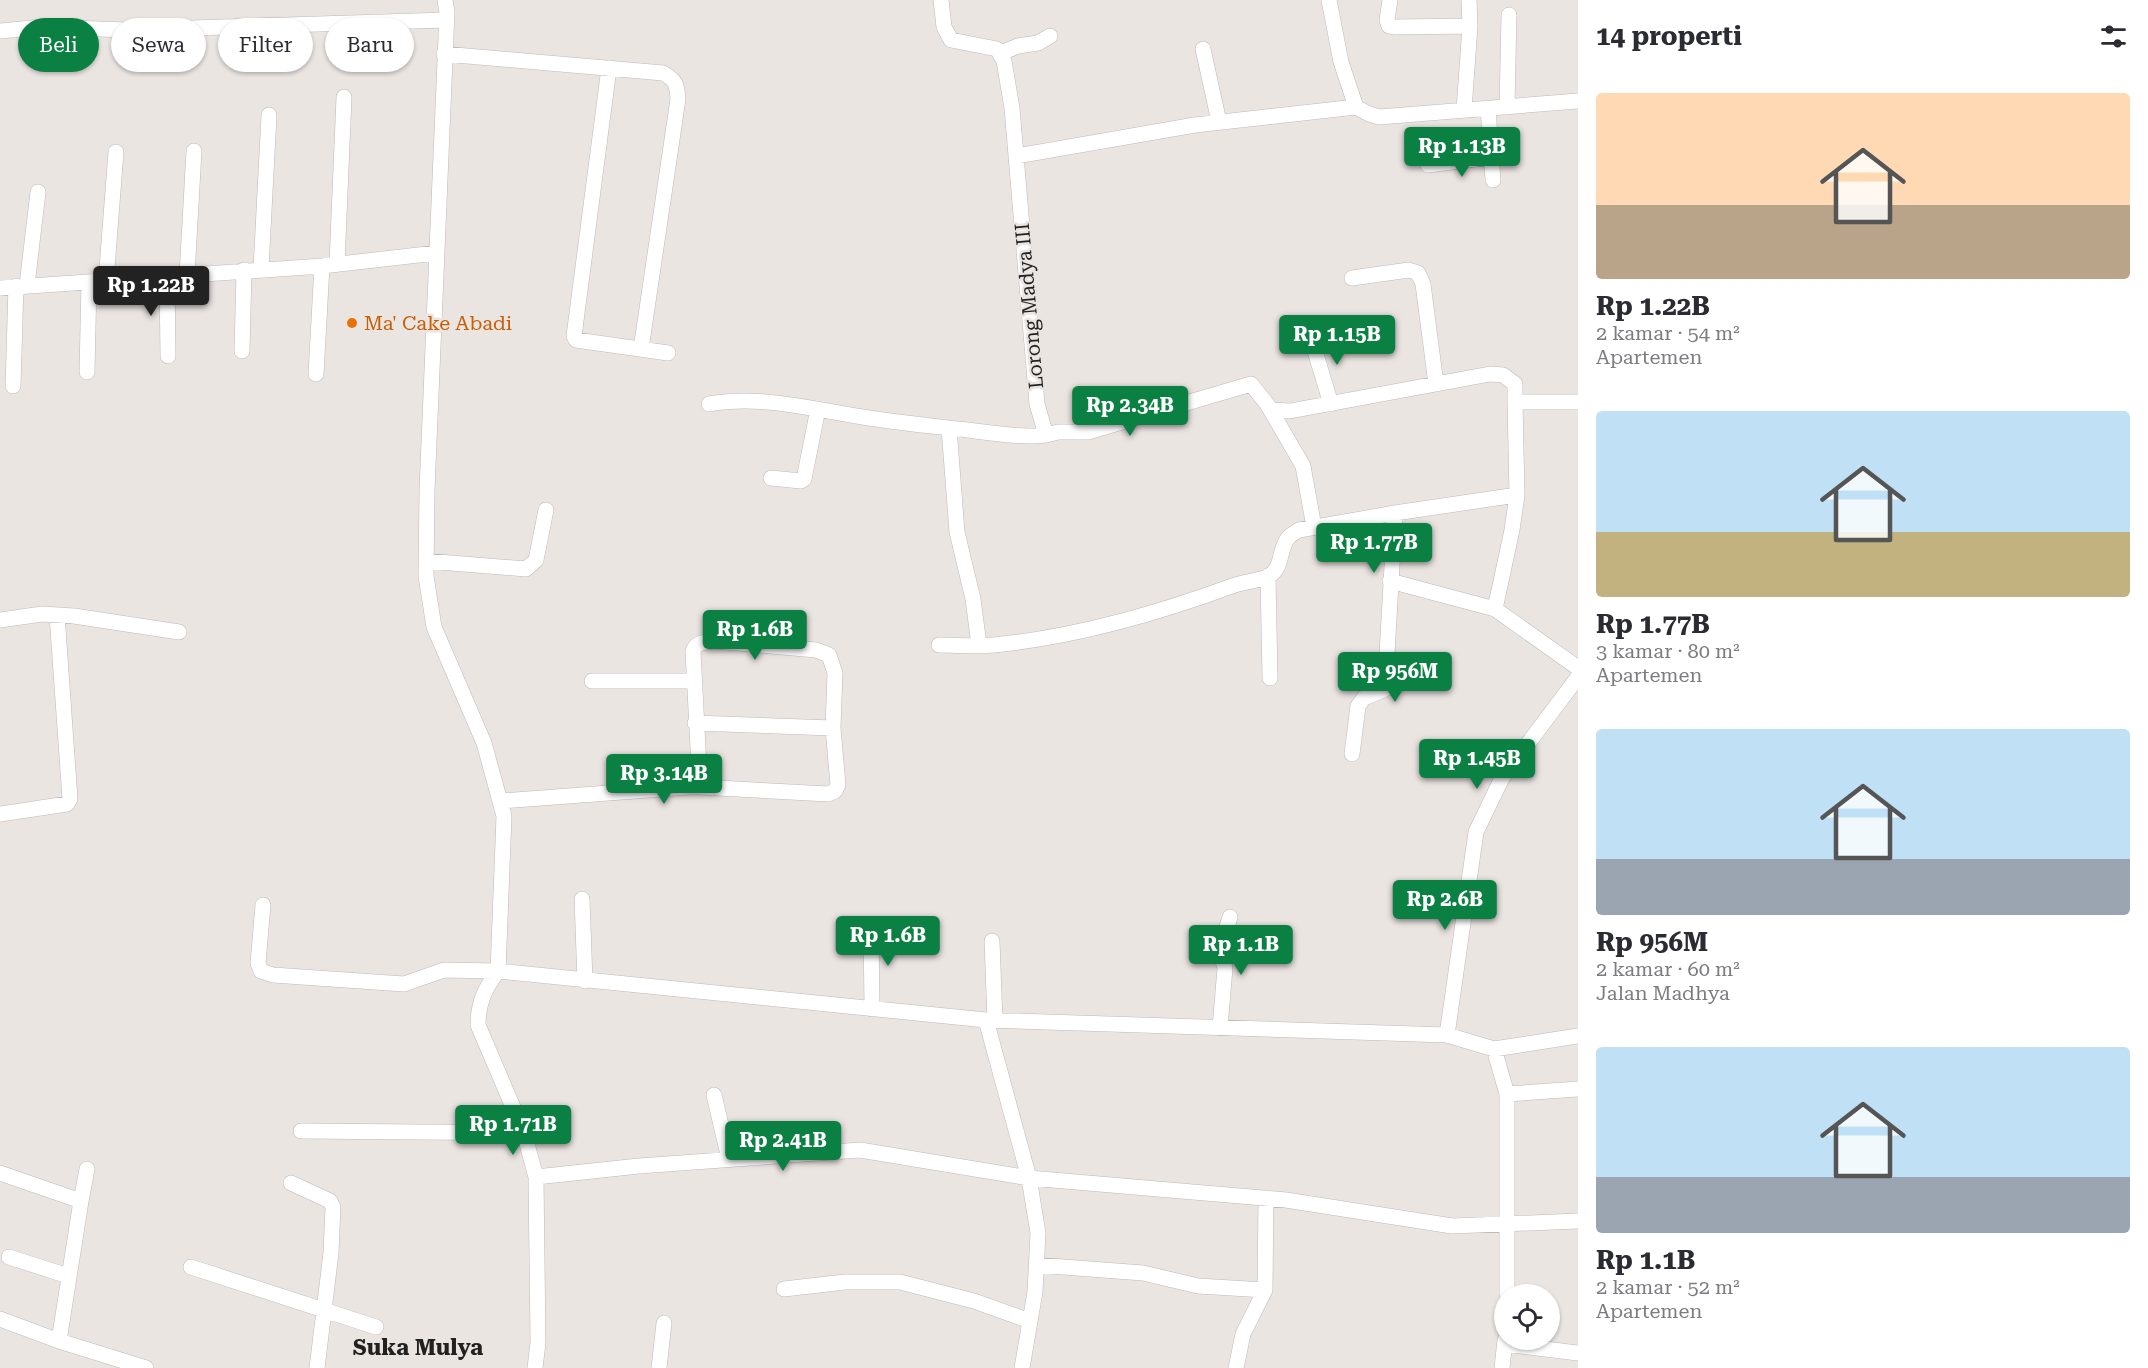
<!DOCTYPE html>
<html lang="id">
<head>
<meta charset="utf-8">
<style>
	:root { --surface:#fff; --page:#f7f7f7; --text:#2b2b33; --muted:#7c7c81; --accent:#0b8043 }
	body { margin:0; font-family:"Roboto Serif",serif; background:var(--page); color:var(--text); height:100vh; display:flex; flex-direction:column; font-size:22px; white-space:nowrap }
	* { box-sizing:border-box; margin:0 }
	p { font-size:20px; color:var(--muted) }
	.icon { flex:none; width:33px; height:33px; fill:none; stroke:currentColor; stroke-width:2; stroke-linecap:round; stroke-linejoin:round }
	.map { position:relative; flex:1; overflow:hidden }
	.side { display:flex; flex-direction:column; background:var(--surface); width:570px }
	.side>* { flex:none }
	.top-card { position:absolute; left:18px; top:18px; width:570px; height:54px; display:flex; gap:12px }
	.fabs { position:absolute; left:1494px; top:1284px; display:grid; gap:12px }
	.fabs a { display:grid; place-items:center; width:66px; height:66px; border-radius:50%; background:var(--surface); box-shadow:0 2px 4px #0004; font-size:30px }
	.price { position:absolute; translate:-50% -51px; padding:0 14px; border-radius:6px; background:var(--accent); color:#fff; font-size:20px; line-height:39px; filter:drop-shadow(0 2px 3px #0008) }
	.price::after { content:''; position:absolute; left:50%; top:36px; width:18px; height:14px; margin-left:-9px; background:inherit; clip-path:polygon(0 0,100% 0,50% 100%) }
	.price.current { background:#222; color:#fff }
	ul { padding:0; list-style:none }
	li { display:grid; align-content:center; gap:12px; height:318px; padding:0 18px }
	li span { display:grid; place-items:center; height:186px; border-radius:6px; color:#555 }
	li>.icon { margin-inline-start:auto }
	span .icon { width:108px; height:108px; fill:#fffc; stroke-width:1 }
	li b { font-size:26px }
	h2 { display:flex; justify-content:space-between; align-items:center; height:72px; padding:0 18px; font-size:26px }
	.tag { padding:0 21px; border-radius:27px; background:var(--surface); box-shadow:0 2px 4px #0004; font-size:21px; line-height:54px }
	.tag.current { background:var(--accent); color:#fff }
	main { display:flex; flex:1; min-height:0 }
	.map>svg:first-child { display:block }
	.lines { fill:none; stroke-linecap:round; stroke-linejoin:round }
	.minor-casing { stroke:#bfb9b7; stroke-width:16 }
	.minor { stroke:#fff; stroke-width:15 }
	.food-dot { fill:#e8710a; stroke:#ebe5e2; stroke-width:2 }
	.labels { text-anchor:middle; stroke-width:5; stroke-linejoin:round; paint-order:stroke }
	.street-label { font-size:20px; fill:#232120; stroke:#ebe5e2 }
	.food-label { font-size:20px; fill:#c56008; stroke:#ebe5e2; text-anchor:start }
	.quarter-label { font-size:22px; font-weight:bold; fill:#232120; stroke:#ebe5e2 }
</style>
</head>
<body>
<main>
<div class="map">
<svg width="1578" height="1368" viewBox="0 0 1578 1368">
	<rect width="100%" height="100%" fill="#ebe5e2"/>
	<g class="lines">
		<g class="minor-casing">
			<path id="minor" d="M 445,0 L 447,12 L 427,490 L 426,576 L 434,627 L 484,743 L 504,816 L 498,971 L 986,1020 L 1447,1035 L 1494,1049 L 1507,1094 L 1507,1294
				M 941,0 L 944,27 L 951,40 L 997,49 L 1004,61 L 1012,108 L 1037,404 L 1046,435 L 1058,432 L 1088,432 L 1251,384 L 1267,404 L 1303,466 L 1314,527
				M 1329,0 L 1341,62 L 1356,107
				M 1390,0 L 1387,20 L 1389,26 L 1394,27 L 1470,26
				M 0,31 L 42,27 L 127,30 L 446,20
				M 1203,49 L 1219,122
				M 1001,53 L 1018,46 L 1038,43 L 1050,36
				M 444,54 L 663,73 C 676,80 677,85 678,99 L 641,349
				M 609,68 L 574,336 L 576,340 L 668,353
				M 1356,107 L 1369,114 L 1379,117 L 1578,101
				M 1507,107 L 1509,15
				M 1488,108 L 1493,180
				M 1464,110 L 1470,26 L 1469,0
				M 1016,156 L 1195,125 L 1356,107
				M 1428,165 L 1491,157
				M 337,264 L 344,97
				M 261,269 L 269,115
				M 187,275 L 194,151
				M 167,276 L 168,356
				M 1352,278 L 1409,270 L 1418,273 L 1423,284 L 1436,384
				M 106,281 L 116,152
				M 27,285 L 38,192
				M 0,288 L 322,266 L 436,253
				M 1311,338 L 1331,404
				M 242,351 L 244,270
				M 87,372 L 89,282
				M 316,374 L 322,266
				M 13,386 L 16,286
				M 1515,402 L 1517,495 L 1512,530 L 1495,609 L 1578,668
				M 709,404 C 761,395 812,409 863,417 C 898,423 933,426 968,430 C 993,433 1021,438 1046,435
				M 1271,410 L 1290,411 L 1490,374 L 1503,375 L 1515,384 L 1515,402 L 1578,402
				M 949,428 L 957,532 L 973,599 L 979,645
				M 771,478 L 801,481 L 804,479 L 818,409
				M 426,561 L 526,569 L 536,560 L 546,510
				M 1268,576 L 1270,678
				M 1390,581 L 1495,609
				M 0,620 L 42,614 L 74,616 L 179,632
				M 939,645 C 957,645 976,647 994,645 C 1075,637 1156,614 1232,586 C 1243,582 1256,581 1267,577 C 1284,569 1278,550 1288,538 C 1290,535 1296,532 1299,530 L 1395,513 L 1517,495
				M 592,681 L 694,681
				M 695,723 L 833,728
				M 1352,754 L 1358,706 L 1364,698 L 1385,689 L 1395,513
				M 500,801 L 689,787 L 700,787 L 828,794 L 835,791 L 838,785 L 833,728 L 835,673 L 829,655 L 816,650 L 715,641 C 705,642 696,642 693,651 L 700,787
				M 0,814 L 67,804 L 70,799 L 57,615
				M 582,899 L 585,981
				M 263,905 L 258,963 L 261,971 L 273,975 L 404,984 L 444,970 L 498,971
				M 871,925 L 872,1009
				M 992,941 L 995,1021
				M 498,971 C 485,988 478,1003 478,1025 L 524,1133 L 536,1177 L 538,1343 L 535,1368
				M 986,1020 L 1029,1178 L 1038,1233 L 1035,1292 L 1022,1368
				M 1220,1028 L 1225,968 L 1220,951 L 1230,917
				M 1447,1035 L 1476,832 L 1502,778 L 1578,677
				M 1494,1049 L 1578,1036
				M 1507,1094 L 1578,1089
				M 714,1095 L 729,1159
				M 301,1131 L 524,1133
				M 0,1173 L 81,1201 L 59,1341
				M 536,1177 L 639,1166 L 860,1150 L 1029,1178 L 1286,1200 L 1452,1226 L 1578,1221
				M 291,1183 L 330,1201 L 333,1207 L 331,1253 L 317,1368
				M 81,1201 L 87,1169
				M 9,1257 L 68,1276
				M 1037,1265 L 1143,1273 L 1198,1286 L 1265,1290
				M 191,1267 L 376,1327
				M 784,1289 L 845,1282 L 900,1282 L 974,1301 L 1030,1321
				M 0,1319 L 59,1341 L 146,1368
				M 1505,1344 L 1578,1353
				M 659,1368 L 664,1323
				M 1236,1368 L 1243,1334 L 1265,1290 L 1266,1198
				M 1502,1368 L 1505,1340"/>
		</g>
		<use href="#minor" class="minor"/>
	</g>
	<circle class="food-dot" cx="352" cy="323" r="6"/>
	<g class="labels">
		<g class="street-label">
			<text transform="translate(1029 306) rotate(-95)" y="7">Lorong Madya III</text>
		</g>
		<g class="food-label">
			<text x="364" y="330">Ma' Cake Abadi</text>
		</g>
		<g class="quarter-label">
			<text x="418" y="1355">Suka Mulya</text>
		</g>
	</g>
</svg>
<div class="fabs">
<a><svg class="icon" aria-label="locate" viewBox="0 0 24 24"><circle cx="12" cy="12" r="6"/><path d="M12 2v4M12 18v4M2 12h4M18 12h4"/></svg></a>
</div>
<b class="price" style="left:1462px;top:178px">Rp 1.13B</b>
<b class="price current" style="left:151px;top:317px">Rp 1.22B</b>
<b class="price" style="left:1337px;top:366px">Rp 1.15B</b>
<b class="price" style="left:1130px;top:437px">Rp 2.34B</b>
<b class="price" style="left:1374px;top:574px">Rp 1.77B</b>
<b class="price" style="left:755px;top:661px">Rp 1.6B</b>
<b class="price" style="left:1395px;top:703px">Rp 956M</b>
<b class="price" style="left:1477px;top:790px">Rp 1.45B</b>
<b class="price" style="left:664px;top:805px">Rp 3.14B</b>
<b class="price" style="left:1445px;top:931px">Rp 2.6B</b>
<b class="price" style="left:888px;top:967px">Rp 1.6B</b>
<b class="price" style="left:1241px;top:976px">Rp 1.1B</b>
<b class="price" style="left:513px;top:1156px">Rp 1.71B</b>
<b class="price" style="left:783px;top:1172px">Rp 2.41B</b>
<div class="top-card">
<a class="tag current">Beli</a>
<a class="tag">Sewa</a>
<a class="tag">Filter</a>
<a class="tag">Baru</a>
</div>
</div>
<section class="side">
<h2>14 properti<svg class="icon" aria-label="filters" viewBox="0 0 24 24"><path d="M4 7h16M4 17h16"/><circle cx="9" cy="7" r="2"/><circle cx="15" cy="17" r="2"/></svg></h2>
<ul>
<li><span style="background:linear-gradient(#ffd9b3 60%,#b9a48a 0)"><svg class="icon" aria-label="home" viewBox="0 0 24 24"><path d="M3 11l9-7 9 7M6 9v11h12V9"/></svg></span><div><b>Rp 1.22B</b><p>2 kamar · 54 m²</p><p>Apartemen</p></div></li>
<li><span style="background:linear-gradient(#bfe0f5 65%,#c2b280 0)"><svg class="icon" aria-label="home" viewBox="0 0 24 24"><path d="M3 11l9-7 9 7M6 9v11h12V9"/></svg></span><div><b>Rp 1.77B</b><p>3 kamar · 80 m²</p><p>Apartemen</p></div></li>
<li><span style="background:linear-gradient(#bfe0f5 70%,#9aa5b1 0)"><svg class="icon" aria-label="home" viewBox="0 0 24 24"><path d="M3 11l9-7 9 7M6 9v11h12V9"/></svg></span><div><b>Rp 956M</b><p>2 kamar · 60 m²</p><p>Jalan Madhya</p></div></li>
<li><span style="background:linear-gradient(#bfe0f5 70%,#9aa5b1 0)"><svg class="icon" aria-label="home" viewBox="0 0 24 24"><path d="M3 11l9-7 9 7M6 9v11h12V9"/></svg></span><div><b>Rp 1.1B</b><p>2 kamar · 52 m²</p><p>Apartemen</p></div></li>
</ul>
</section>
</main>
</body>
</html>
